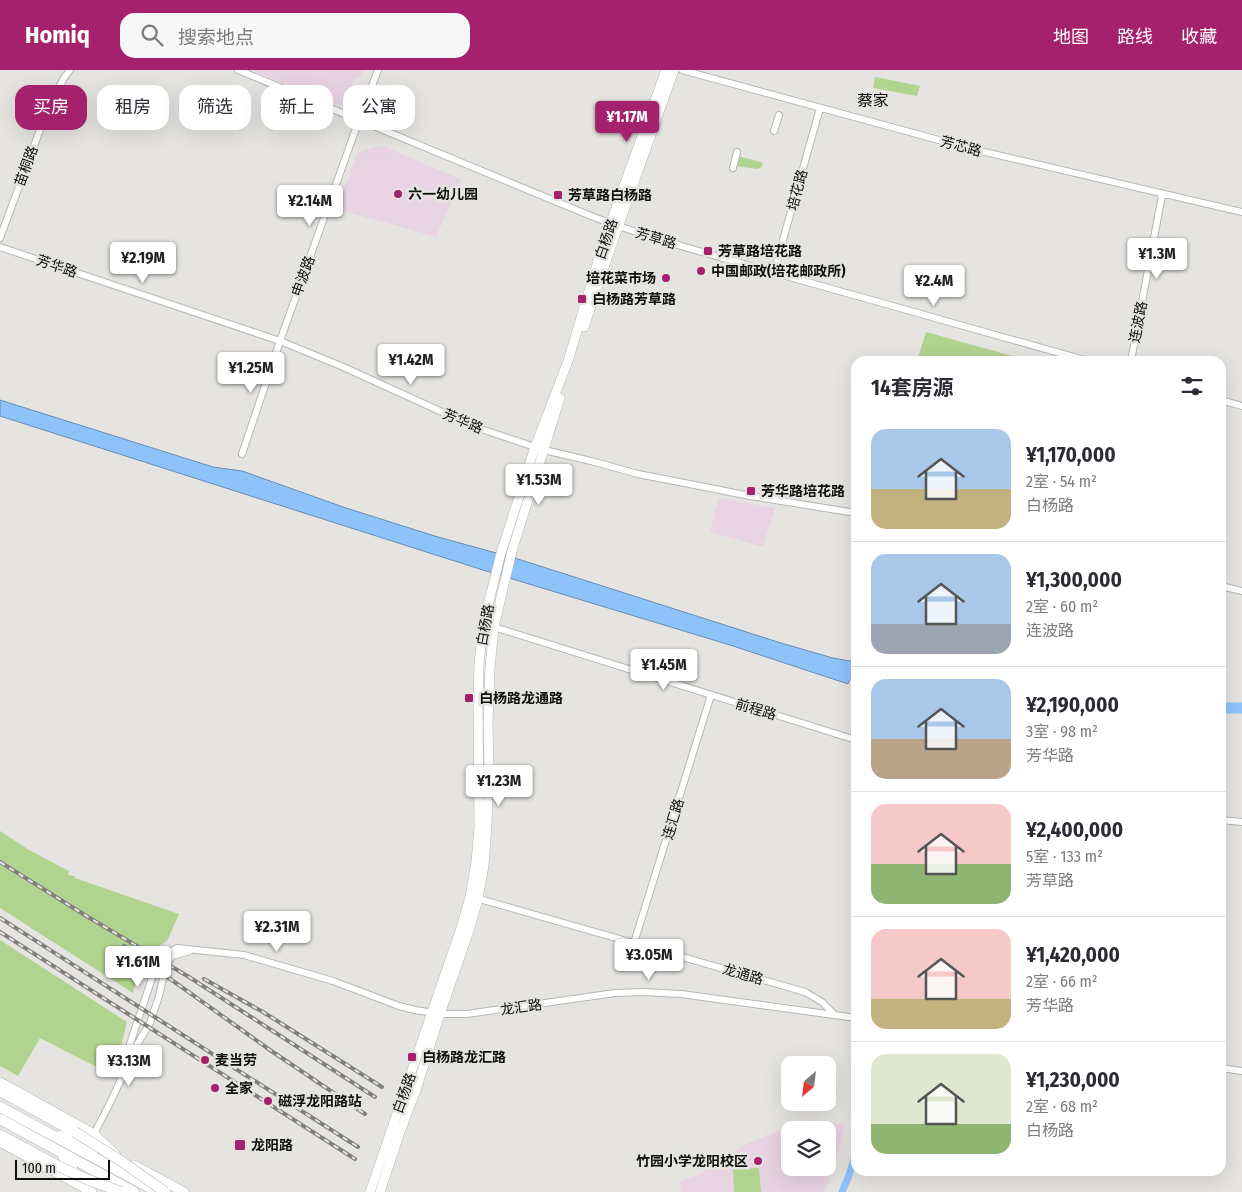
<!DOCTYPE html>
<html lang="zh">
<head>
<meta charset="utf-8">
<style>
	:root { --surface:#fff; --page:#f7f7f7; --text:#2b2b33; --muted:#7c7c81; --line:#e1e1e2; --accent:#a5216e }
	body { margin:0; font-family:"Fira Sans Condensed","Noto Sans SC",sans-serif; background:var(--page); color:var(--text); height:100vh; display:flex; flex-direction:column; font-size:19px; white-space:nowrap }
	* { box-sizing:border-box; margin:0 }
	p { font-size:16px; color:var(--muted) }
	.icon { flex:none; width:28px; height:28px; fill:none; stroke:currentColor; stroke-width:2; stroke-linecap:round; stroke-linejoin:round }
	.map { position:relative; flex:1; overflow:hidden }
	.panel { position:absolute; left:851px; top:286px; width:375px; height:820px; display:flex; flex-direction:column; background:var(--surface); border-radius:15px; box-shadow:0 5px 20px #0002 }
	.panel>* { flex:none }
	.top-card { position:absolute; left:15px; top:15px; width:475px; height:45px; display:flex; gap:10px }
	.needle { width:32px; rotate:208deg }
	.buttons { position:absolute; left:781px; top:986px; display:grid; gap:10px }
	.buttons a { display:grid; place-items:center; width:55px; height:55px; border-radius:10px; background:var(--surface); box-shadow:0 5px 20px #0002; font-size:25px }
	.scale { position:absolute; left:15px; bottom:12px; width:95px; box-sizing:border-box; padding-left:5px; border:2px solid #0e0e0d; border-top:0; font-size:14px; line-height:18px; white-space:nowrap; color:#0e0e0d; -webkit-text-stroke:4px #e5e4e1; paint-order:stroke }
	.price { position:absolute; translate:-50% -42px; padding:0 11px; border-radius:5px; background:#fff; color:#222; font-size:16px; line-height:32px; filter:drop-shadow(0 1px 2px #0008) }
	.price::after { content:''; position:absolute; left:50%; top:30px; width:15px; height:11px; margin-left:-8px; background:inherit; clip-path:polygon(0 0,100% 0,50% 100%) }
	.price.current { background:var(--accent); color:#fff }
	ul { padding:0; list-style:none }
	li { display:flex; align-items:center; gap:15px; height:125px; padding:0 20px }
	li+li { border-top:1px solid var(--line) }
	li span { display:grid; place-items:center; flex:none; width:140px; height:100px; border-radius:15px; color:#555 }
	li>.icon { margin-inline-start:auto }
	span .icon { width:60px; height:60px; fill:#fffc; stroke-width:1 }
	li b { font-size:21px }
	h2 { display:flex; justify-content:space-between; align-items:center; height:60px; padding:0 20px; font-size:21px }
	.tag { padding:0 18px; border-radius:15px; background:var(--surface); box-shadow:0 5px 20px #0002; font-size:18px; line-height:45px }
	.tag.current { background:var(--accent); color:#fff }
	header { display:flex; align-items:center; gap:30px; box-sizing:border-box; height:70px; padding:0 25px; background:var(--accent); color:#fff }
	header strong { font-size:24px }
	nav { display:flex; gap:28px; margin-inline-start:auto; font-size:18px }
	.search { width:350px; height:45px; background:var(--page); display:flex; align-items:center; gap:12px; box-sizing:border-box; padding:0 18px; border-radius:15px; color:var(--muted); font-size:19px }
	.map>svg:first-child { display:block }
	.commercial { fill:#e8d3e2; fill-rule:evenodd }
	.green { fill:#b1d390 }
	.water { fill:#8ec3fa; stroke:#688db3 }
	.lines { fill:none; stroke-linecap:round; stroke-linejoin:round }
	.canal { stroke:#8ec3fa; stroke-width:7 }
	.river { stroke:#8ec3fa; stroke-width:11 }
	.minor-casing { stroke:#b7b6b3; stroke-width:8 }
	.major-casing { stroke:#b7b6b3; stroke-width:10 }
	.highway-casing { stroke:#b7b6b3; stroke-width:11 }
	.minor { stroke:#fff; stroke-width:6 }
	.major { stroke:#fff; stroke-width:9 }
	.highway { stroke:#fff; stroke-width:10 }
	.rail-casing { stroke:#807f7d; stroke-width:4 }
	.rail { stroke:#e5e4e1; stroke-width:2; stroke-dasharray:5.5; stroke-linecap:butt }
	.highway-bridge-casing { stroke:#b7b6b3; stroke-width:11; stroke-linecap:butt }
	.highway-bridge { stroke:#fff; stroke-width:10 }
	.poi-dot { fill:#a5216e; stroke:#e5e4e1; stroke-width:2 }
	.labels { text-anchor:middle; stroke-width:5; stroke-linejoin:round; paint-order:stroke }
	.street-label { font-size:14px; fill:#0e0e0d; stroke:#e5e4e1 }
	.poi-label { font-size:14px; font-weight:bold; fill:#0e0e0d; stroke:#e5e4e1; text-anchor:start }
	.quarter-label { font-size:16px; fill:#0e0e0d; stroke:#e5e4e1 }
</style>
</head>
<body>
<header>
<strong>Homiq</strong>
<div class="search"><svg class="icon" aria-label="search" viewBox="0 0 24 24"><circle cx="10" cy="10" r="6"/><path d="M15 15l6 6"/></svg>搜索地点</div>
<nav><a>地图</a><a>路线</a><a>收藏</a></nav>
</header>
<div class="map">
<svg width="1242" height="1122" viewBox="0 0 1242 1122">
	<rect width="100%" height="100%" fill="#e5e4e1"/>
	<path class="commercial" d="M 251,0 L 362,0 L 360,8 L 355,8 L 350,21 L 351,29 L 343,34 L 334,34 Z
		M 382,76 L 461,109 L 436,167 L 337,139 L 357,84 L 362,81 Z
		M 719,428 L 775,438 L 763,477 L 710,462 Z
		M 845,1053 L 835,1096 L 824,1122 L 681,1122 L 680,1112 L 698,1105 L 744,1075 L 778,1061 ZM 790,1060 L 828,1060 L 828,1098 L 790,1098 Z"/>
	<path class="green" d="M 875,7 L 920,16 L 917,26 L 873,18 Z
		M 739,86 L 763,93 L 762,97 L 757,99 L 736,96 Z
		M 926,262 L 1031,291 L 917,291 Z
		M 0,761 L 29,780 L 69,801 L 68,805 L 75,806 L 75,808 L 179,844 L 167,871 C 145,882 138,901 133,923 L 0,838 Z
		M 0,870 L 127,952 L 116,996 L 112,1005 L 40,968 L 18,1006 L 0,996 Z
		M 759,1098 L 761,1122 L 734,1122 L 733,1099 Z"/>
	<path class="water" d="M 0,330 L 213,397 L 242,401 L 346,438 L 438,467 L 518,489 L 781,573 L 833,588 L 856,592 L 848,614 L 730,575 L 486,501 L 0,346 Z"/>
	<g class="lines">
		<path class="canal" d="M 842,1122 L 848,1108 L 856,1083"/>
		<path class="river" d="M 836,600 L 856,606
			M 1221,638 L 1242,638"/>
		<g class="minor-casing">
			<path id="minor" d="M 238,0 L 591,146 C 654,170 721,187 786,206 C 887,234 987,263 1088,291
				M 682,0 L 972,79 L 1242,142
				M 774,61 L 779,45
				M 733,98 L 737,82
				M 0,168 L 48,38 L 64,8 L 70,0
				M 0,177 L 280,271 L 341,296 L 475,357 L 544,380 L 591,391 L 638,404 L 710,418 L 750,426 L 856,443
				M 774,202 L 820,38
				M 1131,291 L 1162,125
				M 1221,330 L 1242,336
				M 242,384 L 280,271 L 359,50 L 378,0
				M 1221,516 L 1242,521
				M 483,555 L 494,557 L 856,670
				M 1221,750 L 1242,752
				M 476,828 L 805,922 L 822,932 L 835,945
				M 634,873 L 711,625
				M 1221,998 L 1242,1001
				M 125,1001 L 130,974 L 152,908 L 168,883 L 177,878 L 244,885 L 333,911 L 399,936 L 415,940 L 440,944 L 467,944 L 615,923 L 643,922 L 681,924 L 856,948
				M 94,1064 L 112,1029 L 135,978 L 150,953 L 159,926 L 166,895 L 172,886 L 190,881"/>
		</g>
		<g class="major-casing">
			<path id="major" d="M 584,257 L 612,174 L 674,0
				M 0,1012 L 94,1064 L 116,1085
				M 60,1065 L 96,1079
				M 0,1072 L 92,1122
				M 63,1087 L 78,1106
				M 134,1095 L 184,1122
				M 370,1122 L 461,858 L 470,827 L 476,792 L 479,758 L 478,629 L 479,595 L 483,555 L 501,483 L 535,377 L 568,291 L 604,171 L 666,0
				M 380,1122 L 400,1062 L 416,1020 L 440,944 L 469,861 L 478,829 L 484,796 L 487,754 L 489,703 L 488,652 L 490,598 L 494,557 L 512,481 L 560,328"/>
		</g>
		<g class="highway-casing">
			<path id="highway" d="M 0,1021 L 75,1062
				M 0,1037 L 158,1122
				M 0,1049 L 134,1122
				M 0,1065 L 58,1096"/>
		</g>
		<use href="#minor" class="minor"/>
		<use href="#major" class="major"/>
		<use href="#highway" class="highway"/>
		<g class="rail-casing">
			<path id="rail" d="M 0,792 L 88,847 L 189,907 L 375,1027
				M 0,848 L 358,1077
				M 0,862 L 355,1089
				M 124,876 L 270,980 L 365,1044
				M 204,909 L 263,942 L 382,1017"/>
		</g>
		<use href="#rail" class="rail"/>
		<g class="highway-bridge-casing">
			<path id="highway-bridge" d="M 75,1062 L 124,1093 L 165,1122
				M 58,1096 L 84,1108 L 121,1122"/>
		</g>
		<use href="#highway-bridge" class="highway-bridge"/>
	</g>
	<g class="poi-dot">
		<circle cx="398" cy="124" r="5"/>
		<rect x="553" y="120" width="10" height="10" rx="2.5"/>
		<rect x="703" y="176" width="10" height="10" rx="2.5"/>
		<circle cx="701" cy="201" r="5"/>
		<circle cx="666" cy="208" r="5"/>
		<rect x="577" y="224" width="10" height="10" rx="2.5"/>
		<rect x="746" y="416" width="10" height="10" rx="2.5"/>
		<rect x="464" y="623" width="10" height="10" rx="2.5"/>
		<rect x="407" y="982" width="10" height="10" rx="2.5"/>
		<circle cx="205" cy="990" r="5"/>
		<circle cx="215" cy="1018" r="5"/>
		<circle cx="268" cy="1031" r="5"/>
		<rect x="234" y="1069" width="12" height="12" rx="2.5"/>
		<circle cx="758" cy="1091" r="5"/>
	</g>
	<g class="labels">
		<g class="street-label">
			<text transform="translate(961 76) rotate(15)" y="5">芳芯路</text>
			<text transform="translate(26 96) rotate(-70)" y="5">苗桐路</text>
			<text transform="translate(797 120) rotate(-75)" y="5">培花路</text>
			<text transform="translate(656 168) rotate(17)" y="5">芳草路</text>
			<text transform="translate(606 169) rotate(-71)" y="5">白杨路</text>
			<text transform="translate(57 196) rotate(19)" y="5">芳华路</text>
			<text transform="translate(303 206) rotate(-70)" y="5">申波路</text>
			<text transform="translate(1138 252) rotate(-79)" y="5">连波路</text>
			<text transform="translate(463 351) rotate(23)" y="5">芳华路</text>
			<text transform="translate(485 555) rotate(-80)" y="5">白杨路</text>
			<text transform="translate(756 639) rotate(17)" y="5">前程路</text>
			<text transform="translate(673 749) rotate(-73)" y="5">连汇路</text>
			<text transform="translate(743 904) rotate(16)" y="5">龙通路</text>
			<text transform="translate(521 937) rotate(-8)" y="5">龙汇路</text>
			<text transform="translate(404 1023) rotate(-70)" y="5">白杨路</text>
		</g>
		<g class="poi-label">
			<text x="408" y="129">六一幼儿园</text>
			<text x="568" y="130">芳草路白杨路</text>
			<text x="718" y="186">芳草路培花路</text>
			<text x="711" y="206">中国邮政(培花邮政所)</text>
			<text x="656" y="213" text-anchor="end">培花菜市场</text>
			<text x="592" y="234">白杨路芳草路</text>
			<text x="761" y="426">芳华路培花路</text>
			<text x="479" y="633">白杨路龙通路</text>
			<text x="422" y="992">白杨路龙汇路</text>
			<text x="215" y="995">麦当劳</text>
			<text x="225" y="1023">全家</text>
			<text x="278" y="1036">磁浮龙阳路站</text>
			<text x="251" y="1080">龙阳路</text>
			<text x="748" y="1096" text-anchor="end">竹园小学龙阳校区</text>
		</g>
		<g class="quarter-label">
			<text x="873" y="36">蔡家</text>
		</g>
	</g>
</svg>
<div class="buttons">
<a><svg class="needle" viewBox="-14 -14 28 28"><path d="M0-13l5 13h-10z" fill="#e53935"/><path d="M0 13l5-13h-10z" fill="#7c7c81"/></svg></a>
<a><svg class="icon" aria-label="layers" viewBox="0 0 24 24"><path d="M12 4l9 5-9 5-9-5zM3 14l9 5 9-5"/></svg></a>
</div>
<div class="scale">100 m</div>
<b class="price current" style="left:627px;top:73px">¥1.17M</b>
<b class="price" style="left:310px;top:157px">¥2.14M</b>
<b class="price" style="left:1157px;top:210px">¥1.3M</b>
<b class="price" style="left:143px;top:214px">¥2.19M</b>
<b class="price" style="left:934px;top:237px">¥2.4M</b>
<b class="price" style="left:411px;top:316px">¥1.42M</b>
<b class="price" style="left:251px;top:324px">¥1.25M</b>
<b class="price" style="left:539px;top:436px">¥1.53M</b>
<b class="price" style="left:664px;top:621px">¥1.45M</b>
<b class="price" style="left:499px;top:737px">¥1.23M</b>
<b class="price" style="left:277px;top:883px">¥2.31M</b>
<b class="price" style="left:649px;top:911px">¥3.05M</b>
<b class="price" style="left:138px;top:918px">¥1.61M</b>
<b class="price" style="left:129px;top:1017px">¥3.13M</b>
<div class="top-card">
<a class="tag current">买房</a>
<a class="tag">租房</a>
<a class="tag">筛选</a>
<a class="tag">新上</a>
<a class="tag">公寓</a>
</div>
<section class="panel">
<h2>14套房源<svg class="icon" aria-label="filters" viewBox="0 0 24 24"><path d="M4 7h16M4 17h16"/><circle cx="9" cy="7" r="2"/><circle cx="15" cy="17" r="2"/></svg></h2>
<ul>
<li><span style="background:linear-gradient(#a9c7e8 60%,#c2b280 0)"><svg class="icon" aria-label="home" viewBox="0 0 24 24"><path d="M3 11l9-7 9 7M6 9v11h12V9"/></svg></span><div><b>¥1,170,000</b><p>2室 · 54 m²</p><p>白杨路</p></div></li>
<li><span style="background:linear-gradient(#a9c7e8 70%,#9aa5b1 0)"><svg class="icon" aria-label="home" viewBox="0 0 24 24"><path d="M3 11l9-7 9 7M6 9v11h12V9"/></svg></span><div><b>¥1,300,000</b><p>2室 · 60 m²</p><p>连波路</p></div></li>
<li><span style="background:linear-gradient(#a9c7e8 60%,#b9a48a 0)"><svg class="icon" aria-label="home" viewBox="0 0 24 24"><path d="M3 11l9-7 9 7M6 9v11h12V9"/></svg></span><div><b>¥2,190,000</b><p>3室 · 98 m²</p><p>芳华路</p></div></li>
<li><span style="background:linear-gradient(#f6c9c9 60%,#8fb573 0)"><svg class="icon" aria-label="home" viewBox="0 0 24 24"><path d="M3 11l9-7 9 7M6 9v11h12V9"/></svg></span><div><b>¥2,400,000</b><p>5室 · 133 m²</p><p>芳草路</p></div></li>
<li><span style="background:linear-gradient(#f6c9c9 70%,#c2b280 0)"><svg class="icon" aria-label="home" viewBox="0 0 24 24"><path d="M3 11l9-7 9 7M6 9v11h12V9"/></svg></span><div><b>¥1,420,000</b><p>2室 · 66 m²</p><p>芳华路</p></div></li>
<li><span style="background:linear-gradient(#dfe7d0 70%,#8fb573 0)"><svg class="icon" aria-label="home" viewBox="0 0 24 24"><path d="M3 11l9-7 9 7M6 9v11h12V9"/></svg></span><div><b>¥1,230,000</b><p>2室 · 68 m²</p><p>白杨路</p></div></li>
</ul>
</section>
</div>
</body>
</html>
